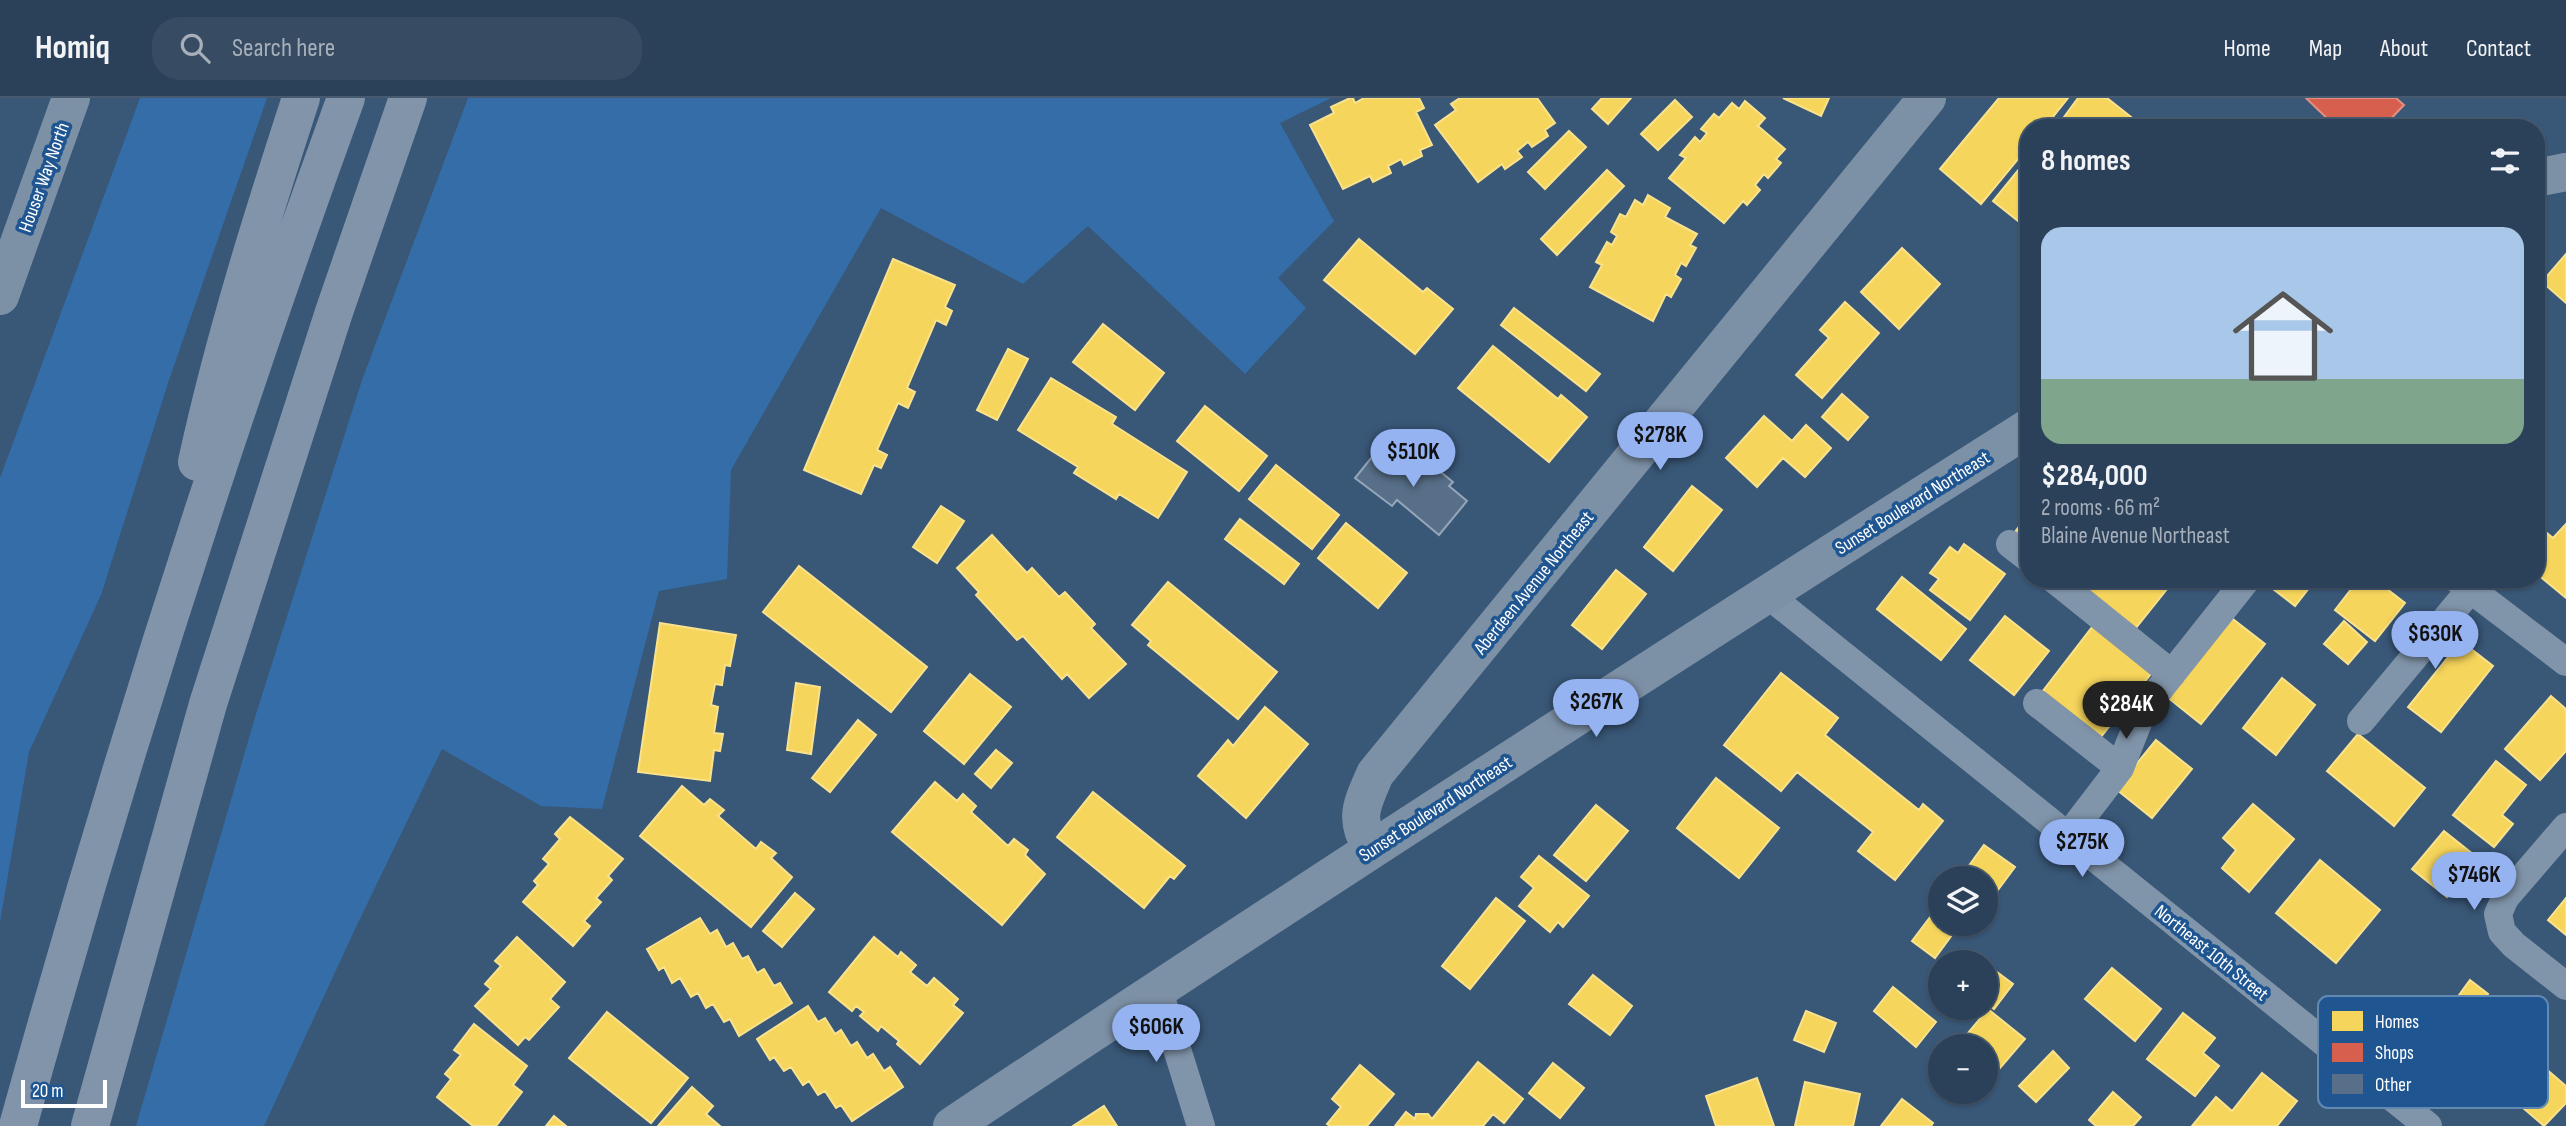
<!DOCTYPE html>
<html lang="en">
<head>
<meta charset="utf-8">
<style>
	:root { --surface:#2b4159; --page:#374c62; --text:#f1f3f6; --muted:#a6afba; --line:#475a6f; --accent:#95b2f1 }
	body { margin:0; font-family:"Sofia Sans Condensed",sans-serif; background:var(--page); color:var(--text); height:100vh; display:flex; flex-direction:column; font-size:26px; white-space:nowrap }
	* { box-sizing:border-box; margin:0 }
	p { font-size:23px; color:var(--muted) }
	.icon { flex:none; width:38px; height:38px; fill:none; stroke:currentColor; stroke-width:2; stroke-linecap:round; stroke-linejoin:round }
	.map { position:relative; flex:1; overflow:hidden }
	.details { position:absolute; left:2020px; top:21px; width:525px; height:469px; display:flex; flex-direction:column; background:var(--surface); border-radius:28px; box-shadow:0 2px 5px #0004,0 0 0 2px var(--line) }
	.details>* { flex:none }
	.tools { position:absolute; left:1928px; top:768px; display:grid; gap:14px }
	.tools a { display:grid; place-items:center; width:70px; height:70px; border-radius:50%; background:var(--surface); box-shadow:0 2px 5px #0004,0 0 0 2px var(--line); font-size:35px }
	.scale { position:absolute; left:21px; bottom:18px; width:86px; box-sizing:border-box; padding-left:7px; border:4px solid #fff; border-top:0; font-size:19px; line-height:24px; white-space:nowrap; color:#fff; -webkit-text-stroke:5px #1f5691; paint-order:stroke }
	.price { position:absolute; translate:-50% -60px; padding:0 16px; border-radius:24px; background:var(--accent); color:#111; font-size:23px; line-height:46px; filter:drop-shadow(0 2px 4px #0008) }
	.price::after { content:''; position:absolute; left:50%; top:42px; width:21px; height:16px; margin-left:-10px; background:inherit; clip-path:polygon(0 0,100% 0,50% 100%) }
	.price.active { background:#222; color:#fff }
	ul { padding:0; list-style:none }
	li { display:grid; align-content:center; gap:14px; height:371px; padding:0 21px }
	li+li { border-top:2px solid var(--line) }
	li span { display:grid; place-items:center; height:217px; border-radius:21px; color:#555 }
	li>.icon { margin-inline-start:auto }
	span .icon { width:126px; height:126px; fill:#fffc; stroke-width:1 }
	li b { font-size:30px }
	h2 { display:flex; justify-content:space-between; align-items:center; height:84px; padding:0 21px; font-size:30px }
	header { display:flex; align-items:center; gap:42px; box-sizing:border-box; height:98px; padding:0 35px; background:var(--surface); border-bottom:2px solid var(--line) }
	header strong { font-size:33px }
	nav { display:flex; gap:38px; margin-inline-start:auto; font-size:24px }
	.search { width:490px; height:63px; background:var(--page); display:flex; align-items:center; gap:18px; box-sizing:border-box; padding:0 24px; border-radius:28px; color:var(--muted); font-size:26px }
	.map>svg:first-child { display:block }
	.green { fill:#346da7 }
	.homes { fill:#f6d55c; stroke:#f9e28d; stroke-width:2 }
	.shops { fill:#d6604d; stroke:#e29082; stroke-width:2 }
	.building { fill:#576f88; stroke:#95a6b8; stroke-width:2 }
	.lines { fill:none; stroke-linecap:round; stroke-linejoin:round }
	.street { stroke:#8195aa; stroke-width:28 }
	.secondary { stroke:#7d91a6; stroke-width:38 }
	.highway { stroke:#8194a9; stroke-width:38 }
	.labels { text-anchor:middle; stroke-width:7; stroke-linejoin:round; paint-order:stroke }
	.street-label { font-size:19px; fill:#fff; stroke:#1f5691 }
	.key { fill:#1f5691; stroke:#6289b2; stroke-width:2 }
	.key-label { font-size:19px; fill:#fff }
</style>
</head>
<body>
<header>
<strong>Homiq</strong>
<div class="search"><svg class="icon" aria-label="search" viewBox="0 0 24 24"><circle cx="10" cy="10" r="6"/><path d="M15 15l6 6"/></svg>Search here</div>
<nav><a>Home</a><a>Map</a><a>About</a><a>Contact</a></nav>
</header>
<div class="map">
<svg width="2566" height="1028" viewBox="0 0 2566 1028">
	<rect width="100%" height="100%" fill="#395777"/>
	<path class="green" d="M 140,0 L 267,0 L 169,282 L 101,497 L 29,654 L 0,824 L 0,380 Z
		M 468,0 L 1331,0 L 1280,25 L 1334,123 L 1278,180 L 1306,210 L 1245,276 L 1088,128 L 1023,186 L 881,110 L 731,372 L 727,481 L 659,493 L 602,711 L 541,708 L 442,651 L 356,829 L 264,1028 L 136,1028 L 256,616 L 362,282 Z"/>
	<path class="homes" d="M 1350,0 L 1353,0 L 1355,5 L 1364,0 L 1419,0 L 1424,10 L 1416,14 L 1432,47 L 1420,52 L 1422,58 L 1404,67 L 1401,61 L 1388,68 L 1391,75 L 1373,84 L 1370,78 L 1343,91 L 1310,27 L 1334,15 L 1331,9 Z
		M 1460,0 L 1537,0 L 1555,25 L 1545,32 L 1548,38 L 1532,49 L 1528,44 L 1517,53 L 1522,59 L 1505,71 L 1502,66 L 1478,84 L 1435,27 L 1456,12 L 1451,6 Z
		M 1602,0 L 1631,0 L 1608,26 L 1592,11 Z
		M 1783,0 L 1829,0 L 1821,18 Z
		M 1999,0 L 2068,0 L 2044,30 L 2028,30 L 2028,49 L 1981,106 L 1940,71 Z
		M 2078,0 L 2107,0 L 2145,30 L 2056,30 Z
		M 1675,2 L 1692,19 L 1658,52 L 1641,36 Z
		M 1745,3 L 1765,20 L 1758,28 L 1785,51 L 1776,61 L 1781,65 L 1768,80 L 1764,76 L 1755,87 L 1760,92 L 1747,107 L 1743,103 L 1724,125 L 1669,80 L 1686,60 L 1680,57 L 1695,39 L 1700,44 L 1707,35 L 1701,31 L 1714,16 L 1719,20 L 1732,5 L 1739,11 Z
		M 1569,33 L 1586,49 L 1545,91 L 1528,74 Z
		M 2028,60 L 2028,131 L 1993,103 Z
		M 1607,72 L 1624,88 L 1557,157 L 1541,141 Z
		M 1648,97 L 1670,110 L 1665,119 L 1697,136 L 1690,147 L 1696,150 L 1686,168 L 1681,165 L 1675,177 L 1681,181 L 1671,199 L 1666,196 L 1653,223 L 1590,189 L 1602,167 L 1596,164 L 1607,144 L 1612,147 L 1617,138 L 1611,134 L 1620,116 L 1626,119 L 1635,102 L 1643,107 Z
		M 1359,141 L 1423,194 L 1427,190 L 1453,211 L 1415,256 L 1324,182 Z
		M 1902,150 L 1940,186 L 1899,231 L 1861,194 Z
		M 2566,156 L 2566,205 L 2542,184 Z
		M 893,161 L 955,187 L 945,209 L 952,213 L 946,227 L 936,222 L 907,290 L 915,294 L 908,310 L 898,305 L 877,352 L 887,357 L 881,370 L 874,367 L 861,396 L 804,372 Z
		M 1845,204 L 1879,235 L 1822,300 L 1796,277 L 1829,240 L 1820,232 Z
		M 1514,210 L 1600,276 L 1586,293 L 1501,227 Z
		M 1103,226 L 1164,275 L 1135,312 L 1073,264 Z
		M 1493,248 L 1558,301 L 1561,297 L 1587,319 L 1549,364 L 1458,290 Z
		M 1008,251 L 1028,261 L 997,322 L 977,312 Z
		M 1051,280 L 1116,319 L 1112,326 L 1187,374 L 1158,420 L 1119,396 L 1116,401 L 1074,375 L 1078,369 L 1018,332 Z
		M 1842,296 L 1868,319 L 1848,342 L 1822,319 Z
		M 1205,308 L 1267,358 L 1239,393 L 1177,343 Z
		M 1764,318 L 1792,343 L 1806,327 L 1831,350 L 1805,379 L 1783,360 L 1757,389 L 1726,360 Z
		M 1276,367 L 1339,417 L 1312,451 L 1249,401 Z
		M 1692,388 L 1722,412 L 1673,473 L 1644,449 Z
		M 941,408 L 964,423 L 937,465 L 913,449 Z
		M 2028,417 L 2028,453 L 2011,439 Z
		M 1240,421 L 1299,466 L 1284,486 L 1225,441 Z
		M 1346,425 L 1407,475 L 1378,510 L 1318,460 Z
		M 2536,426 L 2553,440 L 2566,426 L 2566,500 L 2536,475 Z
		M 992,437 L 1027,475 L 1032,470 L 1059,499 L 1065,494 L 1095,526 L 1091,530 L 1126,566 L 1089,600 L 1067,576 L 1062,581 L 1023,538 L 1017,542 L 976,497 L 979,494 L 957,470 Z
		M 1964,446 L 2005,476 L 1970,522 L 1930,492 L 1939,481 L 1930,475 L 1950,449 L 1958,455 Z
		M 799,468 L 927,569 L 891,614 L 763,514 Z
		M 1616,472 L 1646,496 L 1602,551 L 1572,527 Z
		M 1902,479 L 1966,531 L 1941,562 L 1877,511 Z
		M 2084,481 L 2175,481 L 2131,536 L 2077,491 Z
		M 2260,481 L 2316,481 L 2295,508 Z
		M 2359,481 L 2374,481 L 2405,505 L 2375,543 L 2335,512 Z
		M 1168,484 L 1277,574 L 1238,621 L 1148,547 L 1151,543 L 1132,527 Z
		M 2005,518 L 2049,553 L 2014,597 L 1970,562 Z
		M 2229,518 L 2265,546 L 2201,626 L 2166,598 Z
		M 2344,523 L 2367,544 L 2348,566 L 2324,546 Z
		M 2096,524 L 2155,571 L 2100,640 L 2042,594 Z
		M 660,525 L 736,537 L 730,568 L 725,567 L 722,587 L 715,586 L 711,607 L 718,609 L 714,635 L 723,636 L 720,653 L 714,652 L 710,683 L 638,674 Z
		M 2461,543 L 2493,568 L 2441,634 L 2408,609 Z
		M 1781,575 L 1838,620 L 1825,637 L 1919,712 L 1923,706 L 1943,723 L 1895,782 L 1858,753 L 1873,734 L 1797,674 L 1781,693 L 1724,647 Z
		M 970,576 L 1011,609 L 964,666 L 924,633 Z
		M 2282,580 L 2315,607 L 2276,657 L 2243,630 Z
		M 796,585 L 820,589 L 811,656 L 787,652 Z
		M 2551,598 L 2566,611 L 2566,653 L 2540,682 L 2505,651 Z
		M 1265,609 L 1308,646 L 1246,720 L 1198,678 L 1228,642 L 1233,648 Z
		M 858,622 L 876,637 L 830,694 L 812,680 Z
		M 2358,636 L 2425,690 L 2394,728 L 2327,673 Z
		M 2156,642 L 2192,671 L 2152,720 L 2116,691 Z
		M 996,652 L 1012,665 L 991,690 L 975,676 Z
		M 2496,663 L 2526,687 L 2502,717 L 2513,726 L 2494,749 L 2453,717 Z
		M 1716,680 L 1779,730 L 1739,780 L 1677,730 Z
		M 935,684 L 957,703 L 963,696 L 976,708 L 971,714 L 1008,748 L 1014,741 L 1028,752 L 1025,757 L 1045,776 L 1002,827 L 892,734 Z
		M 682,688 L 704,707 L 710,701 L 724,712 L 718,718 L 756,751 L 761,744 L 776,755 L 771,760 L 792,779 L 751,829 L 640,738 Z
		M 1093,694 L 1185,768 L 1174,781 L 1170,778 L 1144,810 L 1057,739 Z
		M 2253,706 L 2294,741 L 2249,794 L 2222,770 L 2236,752 L 2223,740 Z
		M 1596,707 L 1628,733 L 1586,783 L 1554,757 Z
		M 570,719 L 623,761 L 608,778 L 612,782 L 596,800 L 601,804 L 584,823 L 590,828 L 573,848 L 523,804 L 538,787 L 534,783 L 549,766 L 543,761 L 560,741 L 555,736 Z
		M 2444,733 L 2479,761 L 2447,799 L 2412,771 Z
		M 1984,747 L 2015,769 L 1986,808 L 1986,780 L 1960,780 Z
		M 1539,758 L 1589,798 L 1563,829 L 1558,824 L 1550,834 L 1519,808 L 1534,790 L 1521,779 Z
		M 2320,762 L 2380,812 L 2336,865 L 2276,815 Z
		M 795,795 L 814,811 L 782,849 L 763,833 Z
		M 1496,800 L 1525,823 L 1470,891 L 1442,868 Z
		M 2566,800 L 2566,837 L 2548,822 Z
		M 1940,806 L 1941,826 L 1960,826 L 1935,860 L 1912,843 Z
		M 700,820 L 710,836 L 717,832 L 726,849 L 733,845 L 742,861 L 748,858 L 757,875 L 764,871 L 774,888 L 780,885 L 792,905 L 739,938 L 730,921 L 724,924 L 713,906 L 706,910 L 698,895 L 691,899 L 680,880 L 672,885 L 664,869 L 659,872 L 647,851 Z
		M 517,839 L 565,884 L 550,901 L 559,909 L 529,942 L 525,939 L 518,947 L 475,908 L 491,891 L 485,886 L 501,868 L 495,863 Z
		M 874,839 L 898,859 L 901,854 L 916,867 L 910,874 L 927,888 L 934,880 L 958,901 L 953,907 L 963,915 L 920,966 L 897,946 L 899,943 L 881,928 L 878,933 L 860,918 L 864,914 L 856,908 L 852,913 L 829,894 Z
		M 2112,870 L 2161,911 L 2135,943 L 2085,901 Z
		M 1993,871 L 2013,886 L 1994,911 L 1986,905 L 1986,880 Z
		M 1593,877 L 1632,908 L 1610,937 L 1569,906 Z
		M 2470,882 L 2488,896 L 2475,912 L 2508,939 L 2483,972 L 2433,933 Z
		M 1893,889 L 1936,924 L 1916,949 L 1874,913 Z
		M 808,908 L 818,924 L 825,920 L 835,936 L 841,932 L 851,948 L 857,944 L 867,960 L 873,956 L 884,973 L 890,969 L 903,989 L 852,1023 L 841,1007 L 836,1010 L 825,993 L 818,997 L 809,983 L 803,987 L 791,969 L 784,973 L 774,959 L 770,962 L 757,941 Z
		M 1988,911 L 2025,941 L 1995,976 L 1986,969 L 1986,948 L 1961,948 L 1958,947 Z
		M 1806,913 L 1836,925 L 1824,954 L 1794,942 Z
		M 607,914 L 688,980 L 651,1025 L 569,960 Z
		M 2183,915 L 2215,940 L 2203,955 L 2219,968 L 2195,998 L 2147,961 Z
		M 474,926 L 527,968 L 513,987 L 522,994 L 496,1028 L 473,1028 L 437,999 L 451,981 L 445,976 L 461,957 L 454,952 Z
		M 2053,953 L 2069,970 L 2036,1004 L 2019,988 Z
		M 1478,964 L 1523,1001 L 1504,1025 L 1493,1016 L 1483,1028 L 1395,1028 L 1406,1014 L 1415,1021 L 1416,1016 L 1428,1016 L 1432,1021 Z
		M 1553,965 L 1584,990 L 1560,1020 L 1529,995 Z
		M 1360,967 L 1394,996 L 1367,1028 L 1330,1028 L 1327,1026 L 1341,1009 L 1332,1001 Z
		M 2545,970 L 2566,988 L 2566,1005 L 2544,1028 L 2516,1004 Z
		M 2262,975 L 2297,1003 L 2277,1028 L 2192,1028 L 2216,999 L 2232,1013 Z
		M 1757,980 L 1774,1028 L 1716,1028 L 1706,998 Z
		M 1805,984 L 1860,996 L 1853,1028 L 1795,1028 Z
		M 692,989 L 713,1008 L 706,1016 L 720,1028 L 658,1028 Z
		M 2113,994 L 2141,1019 L 2133,1028 L 2096,1028 L 2089,1022 Z
		M 1902,1001 L 1933,1025 L 1931,1028 L 1881,1028 Z
		M 1104,1008 L 1117,1028 L 1073,1028 Z
		M 554,1018 L 566,1028 L 546,1028 Z"/>
	<path class="shops" d="M 2306,0 L 2396,0 L 2404,7 L 2382,30 L 2337,30 Z"/>
	<path class="building" d="M 1380,349 L 1415,376 L 1426,362 L 1453,384 L 1449,388 L 1467,403 L 1439,437 L 1397,402 L 1392,408 L 1355,380 Z"/>
	<g class="lines">
		<path class="street" d="M 2010,446 L 2028,460
			M 2054,481 L 2172,576
			M 2457,481 L 2566,564
			M 1767,496 L 2428,1028
			M 2037,605 L 2120,670 L 2068,738
			M 2361,623 L 2470,492
			M 2120,670 L 2143,612 L 2247,481
			M 2566,729 L 2505,800 L 2498,816 L 2502,834 L 2514,847 L 2566,888
			M 1158,890 L 1201,1028"/>
		<path class="secondary" d="M 2536,80 L 2566,74
			M 0,198 L 71,0
			M 1372,751 C 1353,720 1362,707 1375,676 L 1927,0
			M 952,1028 C 1308,791 1667,559 2028,330"/>
		<path class="highway" d="M 197,364 C 224,240 262,120 301,0
			M 18,1028 C 114,681 223,338 346,0
			M 90,1028 L 208,606 L 334,214 L 408,0"/>
	</g>
	<g class="labels">
		<g class="street-label">
			<text transform="translate(43 79) rotate(-70)" y="7">Houser Way North</text>
			<text transform="translate(1912 404) rotate(-32)" y="7">Sunset Boulevard Northeast</text>
			<text transform="translate(1533 484) rotate(-51)" y="7">Aberdeen Avenue Northeast</text>
			<text transform="translate(1435 710) rotate(-33)" y="7">Sunset Boulevard Northeast</text>
			<text transform="translate(2212 854) rotate(39)" y="7">Northeast 10th Street</text>
		</g>
	</g>
	<rect x="2318" y="898" width="230" height="112" rx="10" class="key"/>
	<rect x="2332" y="913" width="31" height="20" fill="#f6d55c"/>
	<rect x="2332" y="945" width="31" height="19" fill="#d6604d"/>
	<rect x="2332" y="976" width="31" height="20" fill="#576f88"/>
	<g class="key-label">
		<text x="2375" y="930">Homes</text>
		<text x="2375" y="961">Shops</text>
		<text x="2375" y="993">Other</text>
	</g>
</svg>
<div class="tools">
<a><svg class="icon" aria-label="layers" viewBox="0 0 24 24"><path d="M12 4l9 5-9 5-9-5zM3 14l9 5 9-5"/></svg></a>
<a>+</a>
<a>−</a>
</div>
<div class="scale">20 m</div>
<b class="price" style="left:1660px;top:374px">$278K</b>
<b class="price" style="left:1413px;top:391px">$510K</b>
<b class="price" style="left:2435px;top:573px">$630K</b>
<b class="price" style="left:1596px;top:641px">$267K</b>
<b class="price active" style="left:2126px;top:643px">$284K</b>
<b class="price" style="left:2082px;top:781px">$275K</b>
<b class="price" style="left:2474px;top:814px">$746K</b>
<b class="price" style="left:1156px;top:966px">$606K</b>
<section class="details">
<h2>8 homes<svg class="icon" aria-label="filters" viewBox="0 0 24 24"><path d="M4 7h16M4 17h16"/><circle cx="9" cy="7" r="2"/><circle cx="15" cy="17" r="2"/></svg></h2>
<ul>
<li><span style="background:linear-gradient(#a9c7e8 70%,#7fa58c 0)"><svg class="icon" aria-label="home" viewBox="0 0 24 24"><path d="M3 11l9-7 9 7M6 9v11h12V9"/></svg></span><div><b>$284,000</b><p>2 rooms · 66 m²</p><p>Blaine Avenue Northeast</p></div></li>
</ul>
</section>
</div>
</body>
</html>
